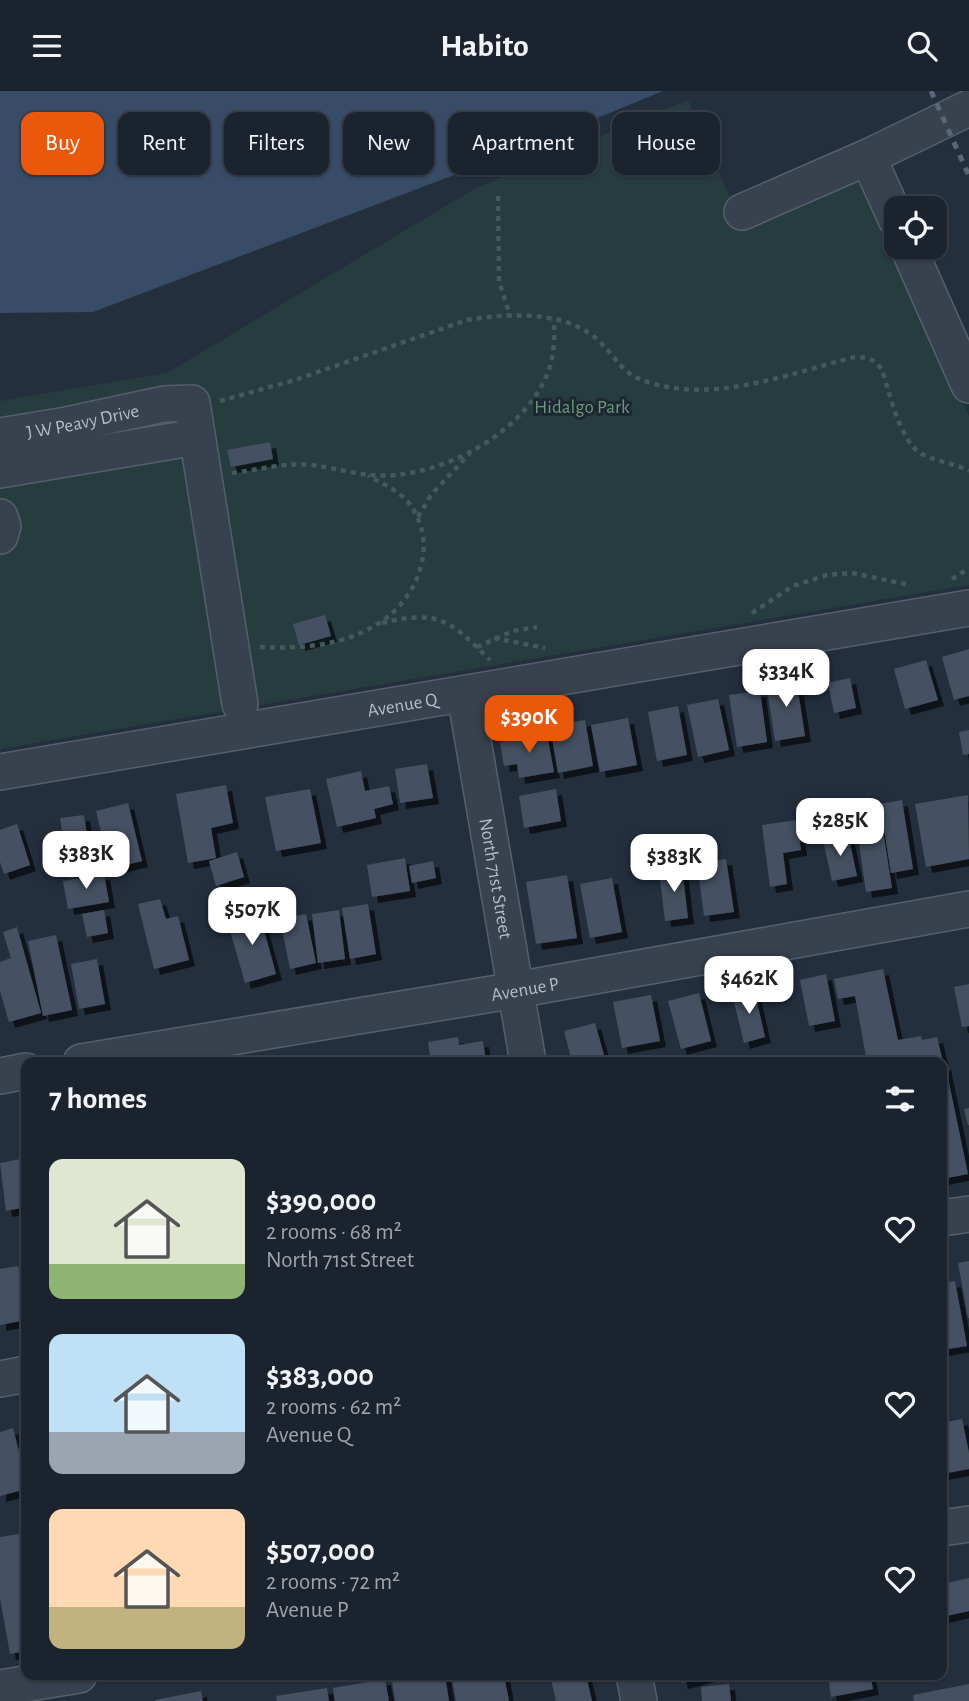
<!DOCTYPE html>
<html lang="en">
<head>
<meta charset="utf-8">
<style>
	:root { --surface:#1b232e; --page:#242b36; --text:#f1f3f6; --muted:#a0a4aa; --line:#39404a; --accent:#ea580c }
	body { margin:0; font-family:"Alegreya Sans",sans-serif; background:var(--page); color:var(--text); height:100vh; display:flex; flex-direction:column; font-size:26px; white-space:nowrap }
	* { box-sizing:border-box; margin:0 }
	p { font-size:23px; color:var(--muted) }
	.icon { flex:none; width:38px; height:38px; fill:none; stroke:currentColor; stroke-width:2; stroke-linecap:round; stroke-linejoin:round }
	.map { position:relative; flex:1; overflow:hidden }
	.details { position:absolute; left:21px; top:966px; width:926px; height:623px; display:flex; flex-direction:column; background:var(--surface); border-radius:14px; box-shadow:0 2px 5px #0004,0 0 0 2px var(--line) }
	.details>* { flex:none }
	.hud { position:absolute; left:21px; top:21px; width:928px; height:63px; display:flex; gap:14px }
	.fabs { position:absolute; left:884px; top:105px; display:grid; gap:14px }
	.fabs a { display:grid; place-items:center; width:63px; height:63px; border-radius:14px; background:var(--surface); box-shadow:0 2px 5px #0004,0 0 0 2px var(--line); font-size:35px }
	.price { position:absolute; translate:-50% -60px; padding:0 16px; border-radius:14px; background:#fff; color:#222; font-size:23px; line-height:46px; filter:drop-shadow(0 2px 4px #0008) }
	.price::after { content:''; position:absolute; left:50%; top:42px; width:21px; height:16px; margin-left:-10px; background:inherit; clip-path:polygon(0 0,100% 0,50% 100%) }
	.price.selected { background:var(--accent); color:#fff }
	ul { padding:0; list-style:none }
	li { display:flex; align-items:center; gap:21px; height:175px; padding:0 28px }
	li span { display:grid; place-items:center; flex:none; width:196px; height:140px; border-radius:14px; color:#555 }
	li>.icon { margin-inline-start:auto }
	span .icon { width:84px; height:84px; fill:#fffc; stroke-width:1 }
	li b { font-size:30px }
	h2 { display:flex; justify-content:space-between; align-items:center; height:84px; padding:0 28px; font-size:30px }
	.pill { padding:0 24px; border-radius:14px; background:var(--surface); box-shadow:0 2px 5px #0004,0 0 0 2px var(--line); font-size:24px; line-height:63px }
	.pill.selected { background:var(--accent); color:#fff }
	header { display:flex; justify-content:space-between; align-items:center; height:91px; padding:0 28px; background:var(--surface); font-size:32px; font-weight:700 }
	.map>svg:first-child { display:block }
	.green { fill:#263c3f }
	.water { fill:#394c67 }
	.building { fill:#455162; filter:url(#shadow) }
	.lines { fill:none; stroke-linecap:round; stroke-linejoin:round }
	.minor-casing { stroke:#565f6c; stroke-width:38 }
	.path { stroke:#44595c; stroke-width:4.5; stroke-dasharray:5 5; stroke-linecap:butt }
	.minor { stroke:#38414e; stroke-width:35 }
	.rail { stroke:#5a6575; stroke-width:5; stroke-dasharray:7 7; stroke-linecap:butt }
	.labels { text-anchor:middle; stroke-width:6; stroke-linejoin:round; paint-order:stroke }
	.park-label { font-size:19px; fill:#6b9a76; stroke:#1d2633 }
	.street-label { font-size:19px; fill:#b4bcc9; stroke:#1d2633 }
</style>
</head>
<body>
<header><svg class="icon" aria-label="menu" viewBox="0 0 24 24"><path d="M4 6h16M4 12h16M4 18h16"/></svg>Habito<svg class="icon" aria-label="search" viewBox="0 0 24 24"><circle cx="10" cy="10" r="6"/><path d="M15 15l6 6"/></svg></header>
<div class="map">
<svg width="969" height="1610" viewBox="0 0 969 1610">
	<defs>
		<filter id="shadow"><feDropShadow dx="6" dy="6" stdDeviation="0" flood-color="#0009"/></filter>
	</defs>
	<rect width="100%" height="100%" fill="#242f3e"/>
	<path class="green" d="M 688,9 L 741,133 L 861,83 L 969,325 L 969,494 L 0,658 L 0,310 L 167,282 L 474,98 Z"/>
	<path class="water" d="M 0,0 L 663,0 L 512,62 L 93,221 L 0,222 Z"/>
	<path class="building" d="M 270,351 L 273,368 L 231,376 L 227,359 Z
		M 325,524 L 331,545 L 299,554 L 293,533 Z
		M 969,558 L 969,605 L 954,609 L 942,566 Z
		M 926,569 L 938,609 L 905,618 L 894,578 Z
		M 796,587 L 805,645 L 775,650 L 766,592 Z
		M 850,587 L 856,617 L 834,622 L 828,592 Z
		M 760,600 L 767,651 L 737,656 L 729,604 Z
		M 718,608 L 729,659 L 698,666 L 687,614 Z
		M 678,615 L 687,664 L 657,670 L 648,621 Z
		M 628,627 L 637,674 L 600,681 L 591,634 Z
		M 585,629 L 593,675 L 558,682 L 550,635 Z
		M 969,639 L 969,663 L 963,664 L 959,641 Z
		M 547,643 L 554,681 L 519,687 L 517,673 L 504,675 L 500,651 Z
		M 427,673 L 433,707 L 400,712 L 395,678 Z
		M 361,680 L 365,700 L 389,695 L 393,713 L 374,718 L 376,727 L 337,736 L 326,688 Z
		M 226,694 L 233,732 L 211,737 L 216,767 L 188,772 L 176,703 Z
		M 310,698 L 321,752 L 276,760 L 265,706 Z
		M 556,698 L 561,730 L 524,737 L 519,705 Z
		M 968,704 L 969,768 L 926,776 L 915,713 Z
		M 902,709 L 913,778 L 891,782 L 880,713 Z
		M 128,712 L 142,770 L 110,778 L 96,720 Z
		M 84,724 L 93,783 L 69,787 L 60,727 Z
		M 881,727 L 892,797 L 866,801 L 856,731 Z
		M 797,729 L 801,759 L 783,762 L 787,793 L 770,796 L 762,734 Z
		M 17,733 L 30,774 L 4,783 L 0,771 L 0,739 Z
		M 848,743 L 857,785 L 832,790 L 823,749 Z
		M 237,761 L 244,786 L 216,795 L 209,770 Z
		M 405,767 L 410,800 L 372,806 L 367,774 Z
		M 726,768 L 734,821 L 704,825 L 697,772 Z
		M 433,770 L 436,787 L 412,792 L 409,775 Z
		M 682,776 L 688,827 L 665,830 L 659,779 Z
		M 104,783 L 109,811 L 68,818 L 63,790 Z
		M 567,784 L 577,847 L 536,853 L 526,791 Z
		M 612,787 L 622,841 L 590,847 L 580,793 Z
		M 160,808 L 166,828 L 178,825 L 189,869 L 154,878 L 138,813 Z
		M 368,813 L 376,863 L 350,868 L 342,817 Z
		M 104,819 L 108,842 L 87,846 L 82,823 Z
		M 339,819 L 345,868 L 318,872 L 312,823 Z
		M 259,821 L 276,883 L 245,892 L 227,829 Z
		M 306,823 L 316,872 L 290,878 L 280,828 Z
		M 17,836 L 41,922 L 9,931 L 0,900 L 0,871 L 11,867 L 3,841 Z
		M 56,844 L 72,919 L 43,925 L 28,850 Z
		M 97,868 L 105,913 L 79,918 L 71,873 Z
		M 883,878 L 898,949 L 921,945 L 922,949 L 937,946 L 942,967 L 922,971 L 867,971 L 855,905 L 838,908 L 834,888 Z
		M 826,883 L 835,930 L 809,935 L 800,889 Z
		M 969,893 L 969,935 L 962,936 L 954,896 Z
		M 754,898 L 765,946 L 744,952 L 732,903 Z
		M 699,902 L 711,950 L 681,958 L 668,910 Z
		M 651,904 L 660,950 L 622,957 L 613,911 Z
		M 595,932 L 606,971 L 572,971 L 564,940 Z
		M 458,946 L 459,954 L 483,950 L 486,971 L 431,971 L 428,951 Z
		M 945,973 L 968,1083 L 942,1088 L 942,974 Z
		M 969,1017 L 969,1034 L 968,1034 L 964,1018 Z
		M 26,1067 L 26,1116 L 6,1120 L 0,1072 Z
		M 969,1170 L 969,1227 L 968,1227 L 958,1172 Z
		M 18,1175 L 26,1217 L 26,1229 L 0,1234 L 0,1178 Z
		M 955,1190 L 967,1255 L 942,1259 L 942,1192 Z
		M 962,1328 L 969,1362 L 969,1378 L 942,1383 L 942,1332 Z
		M 13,1337 L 26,1388 L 26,1398 L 0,1405 L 0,1341 Z
		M 26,1442 L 26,1560 L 10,1563 L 0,1507 L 0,1446 Z
		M 969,1487 L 969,1520 L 942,1526 L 942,1493 Z
		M 445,1584 L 449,1610 L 395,1610 L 391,1585 Z
		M 451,1584 L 504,1584 L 509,1610 L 456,1610 Z
		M 550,1584 L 586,1584 L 592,1610 L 556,1610 Z
		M 680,1584 L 709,1584 L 709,1585 L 682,1592 Z
		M 835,1584 L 870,1584 L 873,1598 L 831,1606 L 828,1585 Z
		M 385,1588 L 389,1610 L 335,1610 L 333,1597 Z
		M 729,1593 L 731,1610 L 702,1610 L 701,1596 Z
		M 969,1593 L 969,1610 L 914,1610 L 913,1604 Z
		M 327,1597 L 329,1610 L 277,1610 L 276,1605 Z
		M 201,1600 L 203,1610 L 155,1610 L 155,1609 Z"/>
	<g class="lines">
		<g class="minor-casing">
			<g id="minor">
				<path d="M 868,66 L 896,128"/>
				<path d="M 742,121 L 868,66 L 969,17"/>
				<path d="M 908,156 L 969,294"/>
				<path id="s1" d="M 0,345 L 61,335 L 164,313 L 192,312 L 240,613"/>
				<path d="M 0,379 L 197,346"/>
				<path d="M 0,426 L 3,435 L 0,445"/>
				<path id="s2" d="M 465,603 L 528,971"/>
				<path id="s3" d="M 0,681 L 969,517"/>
				<path id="s4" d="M 81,971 L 516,899 L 969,818"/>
				<path d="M 0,985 L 26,980"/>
				<path d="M 942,1127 L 969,1123"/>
				<path d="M 0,1288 L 26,1283"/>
				<path d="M 942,1437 L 969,1433"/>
				<path d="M 634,1584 L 639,1610"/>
				<path d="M 0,1597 L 79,1584"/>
			</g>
		</g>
		<path class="path" d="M 498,105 L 499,190 L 510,225
			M 220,310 L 295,289 L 467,229 C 508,222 566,219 599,250 C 620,270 620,283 651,292 C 717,312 791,282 855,266 C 867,266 875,268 882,279 C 890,303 900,351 922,363 C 937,371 954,372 969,380
			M 232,382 C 258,379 286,371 312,374 C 340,378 367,387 396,384 C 454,378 521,341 546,286 C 554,269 555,248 554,229
			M 418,426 L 431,404 L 470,362
			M 952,488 L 969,477
			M 752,522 L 793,495 L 827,484 L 852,482 L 910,494
			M 382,532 C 440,518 450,530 490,569
			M 494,547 L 545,557
			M 260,556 C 300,558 344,555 379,532 C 419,507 440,451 408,411 C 398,399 381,392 368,385
			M 477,556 L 513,540 L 537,536"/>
		<use href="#minor" class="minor"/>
		<path class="rail" d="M 931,0 L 969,85"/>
	</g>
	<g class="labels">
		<g class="park-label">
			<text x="582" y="322">Hidalgo Park</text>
		</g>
		<g class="street-label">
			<text dy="7" stroke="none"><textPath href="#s1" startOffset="84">J W Peavy Drive</textPath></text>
			<text dy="7" stroke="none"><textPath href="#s3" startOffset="408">Avenue Q</textPath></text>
			<text dy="7" stroke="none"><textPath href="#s2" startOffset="187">North 71st Street</textPath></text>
			<text dy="7" stroke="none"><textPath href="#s4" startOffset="450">Avenue P</textPath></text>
		</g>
	</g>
</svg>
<div class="fabs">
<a><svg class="icon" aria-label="locate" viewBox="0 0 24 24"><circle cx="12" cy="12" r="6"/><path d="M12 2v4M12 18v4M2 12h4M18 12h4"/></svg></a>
</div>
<b class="price" style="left:786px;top:618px">$334K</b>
<b class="price selected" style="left:529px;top:664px">$390K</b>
<b class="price" style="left:840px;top:767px">$285K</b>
<b class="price" style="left:86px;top:800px">$383K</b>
<b class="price" style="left:674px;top:803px">$383K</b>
<b class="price" style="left:252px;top:856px">$507K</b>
<b class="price" style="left:749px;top:925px">$462K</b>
<div class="hud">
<a class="pill selected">Buy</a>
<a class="pill">Rent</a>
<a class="pill">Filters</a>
<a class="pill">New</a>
<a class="pill">Apartment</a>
<a class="pill">House</a>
</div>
<section class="details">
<h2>7 homes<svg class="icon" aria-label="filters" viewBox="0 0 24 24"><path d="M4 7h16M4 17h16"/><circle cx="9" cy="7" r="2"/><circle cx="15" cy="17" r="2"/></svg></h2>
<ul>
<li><span style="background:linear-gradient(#dfe7d0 75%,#8fb573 0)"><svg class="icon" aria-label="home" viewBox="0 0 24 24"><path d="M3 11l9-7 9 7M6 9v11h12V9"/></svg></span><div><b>$390,000</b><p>2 rooms · 68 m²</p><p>North 71st Street</p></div><svg class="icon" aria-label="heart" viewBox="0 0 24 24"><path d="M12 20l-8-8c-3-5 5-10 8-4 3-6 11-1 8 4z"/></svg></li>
<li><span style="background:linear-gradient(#bfe0f5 70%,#9aa5b1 0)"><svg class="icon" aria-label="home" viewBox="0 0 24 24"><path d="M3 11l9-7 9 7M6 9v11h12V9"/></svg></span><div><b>$383,000</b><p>2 rooms · 62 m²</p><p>Avenue Q</p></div><svg class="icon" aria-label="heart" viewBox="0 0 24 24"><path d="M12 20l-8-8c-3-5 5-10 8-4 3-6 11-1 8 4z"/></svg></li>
<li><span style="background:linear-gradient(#ffd9b3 70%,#c2b280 0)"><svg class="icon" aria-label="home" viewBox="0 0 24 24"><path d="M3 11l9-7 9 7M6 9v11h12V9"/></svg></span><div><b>$507,000</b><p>2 rooms · 72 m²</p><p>Avenue P</p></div><svg class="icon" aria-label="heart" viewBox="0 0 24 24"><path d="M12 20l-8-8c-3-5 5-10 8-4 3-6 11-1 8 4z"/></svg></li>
</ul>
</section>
</div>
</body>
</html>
